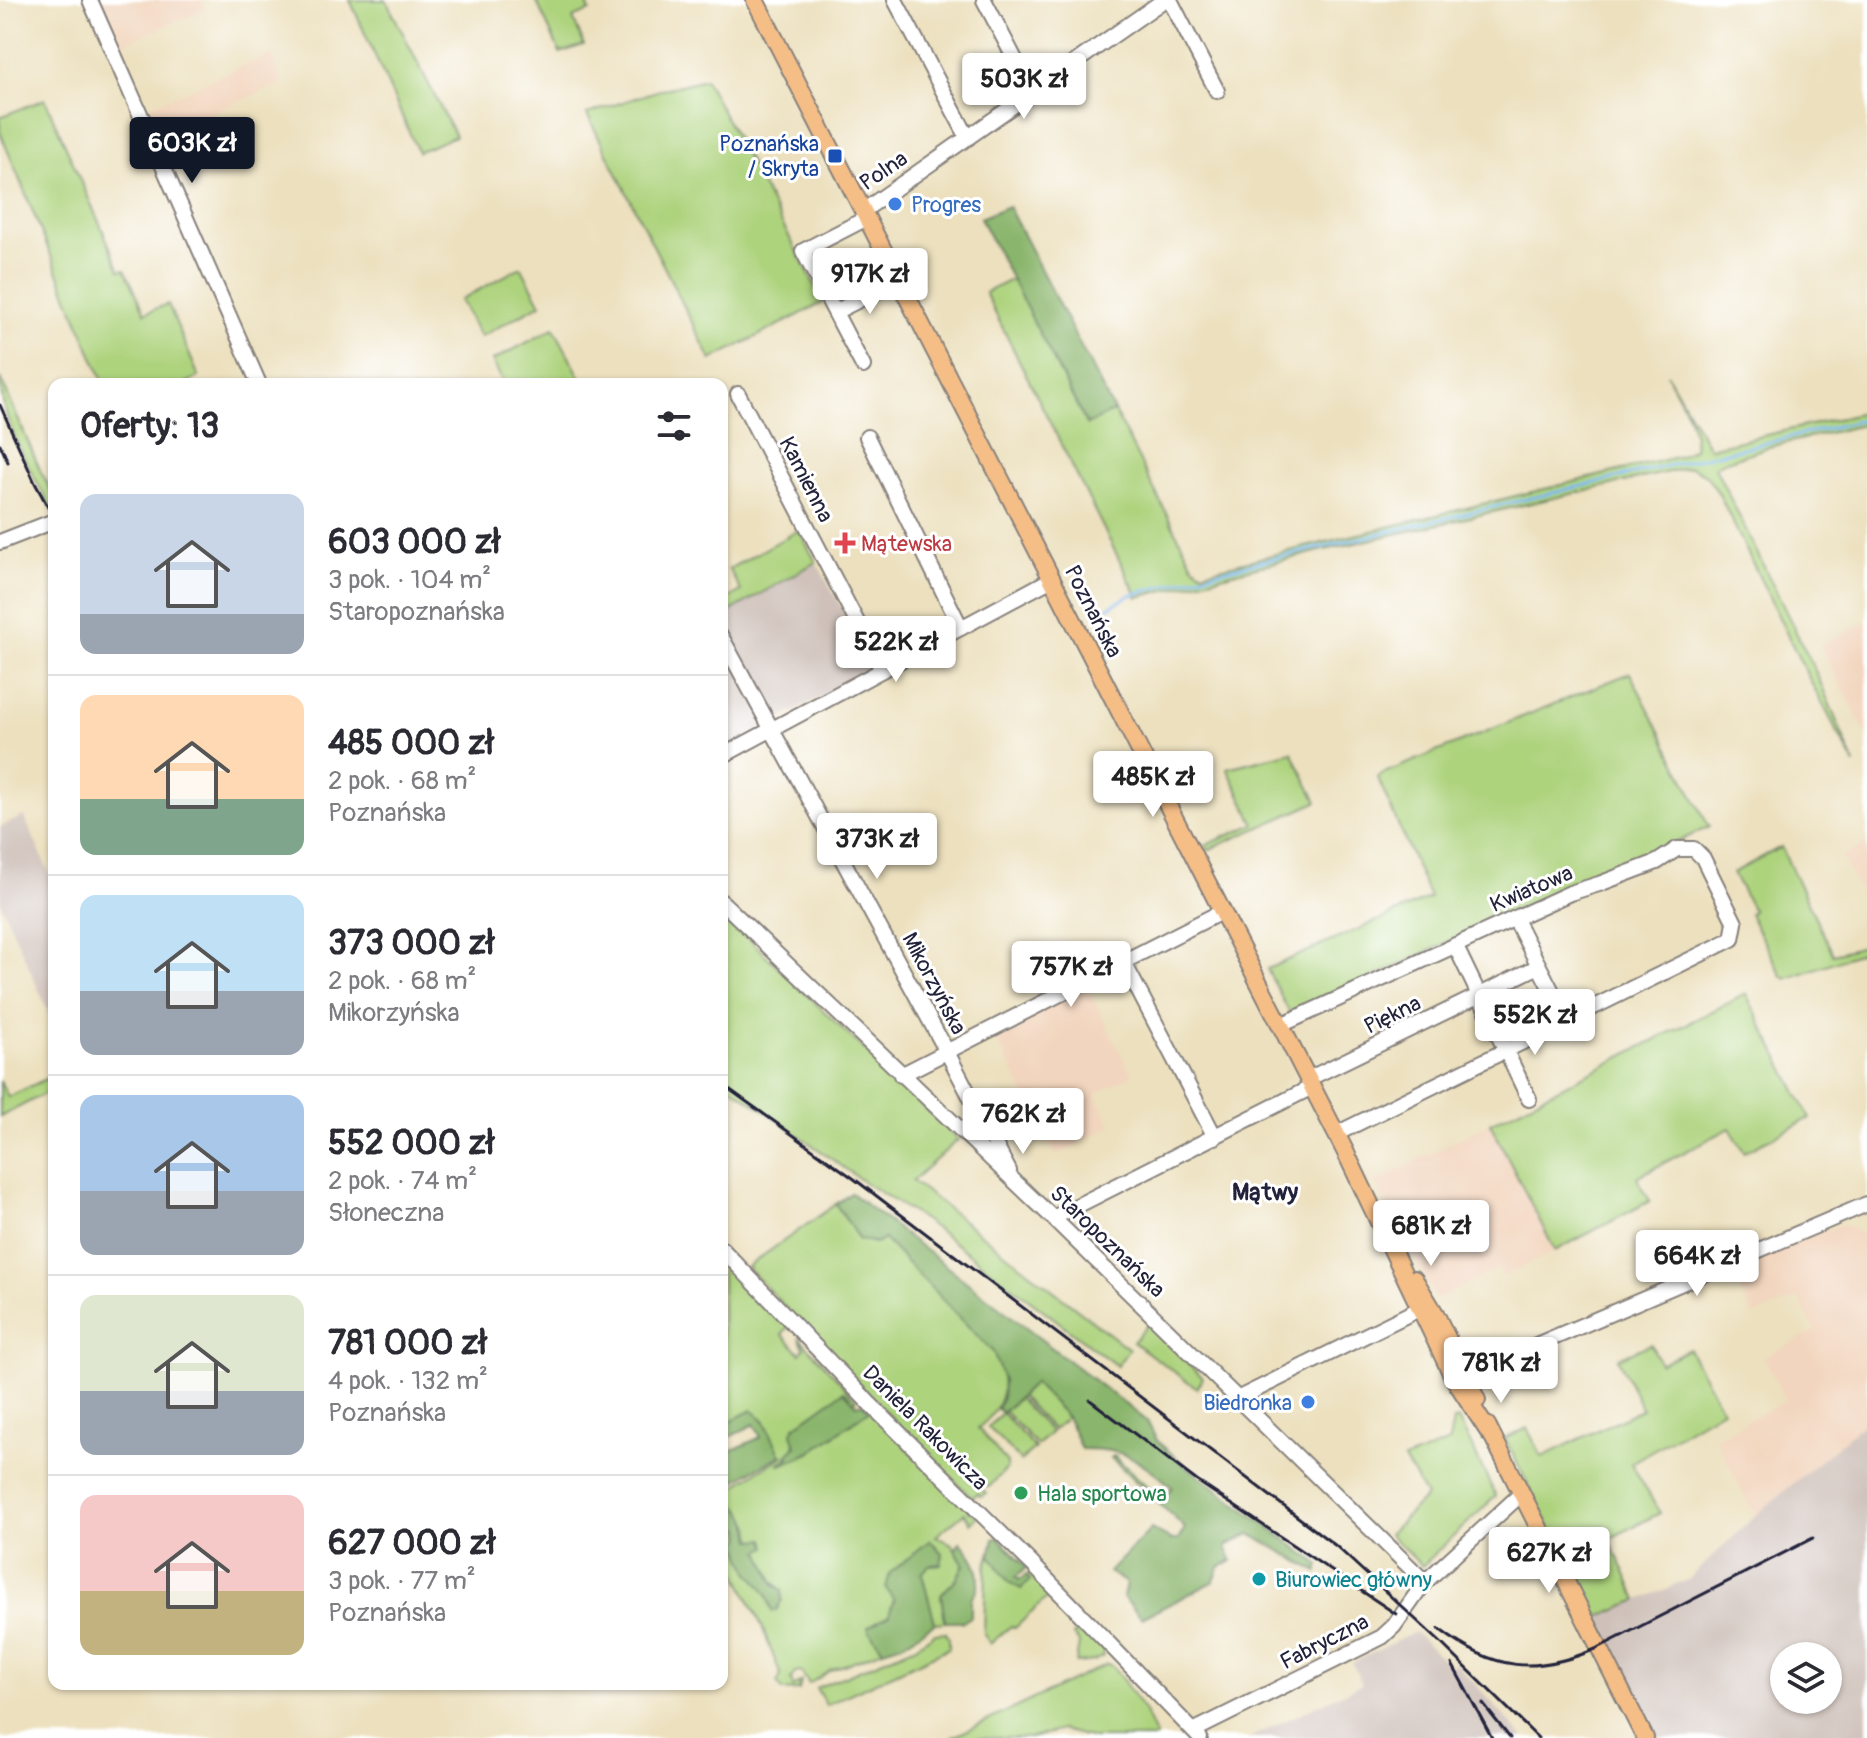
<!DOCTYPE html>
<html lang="pl">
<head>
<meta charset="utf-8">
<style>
	:root { --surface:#fff; --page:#f2f2f3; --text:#2b2b33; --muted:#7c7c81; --line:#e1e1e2; --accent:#111827 }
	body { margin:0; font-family:Pangolin,sans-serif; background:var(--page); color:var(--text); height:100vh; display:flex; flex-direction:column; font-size:30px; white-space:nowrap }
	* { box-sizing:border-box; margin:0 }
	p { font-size:26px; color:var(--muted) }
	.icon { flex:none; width:44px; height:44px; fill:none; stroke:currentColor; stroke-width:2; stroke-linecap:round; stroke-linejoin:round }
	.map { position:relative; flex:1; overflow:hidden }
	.panel { position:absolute; left:48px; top:378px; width:680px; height:1312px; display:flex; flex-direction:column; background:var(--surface); border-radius:16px; box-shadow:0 2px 6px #0004 }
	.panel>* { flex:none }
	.controls { position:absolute; left:1770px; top:1642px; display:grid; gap:16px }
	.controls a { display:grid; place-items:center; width:72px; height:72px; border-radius:50%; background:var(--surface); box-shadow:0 2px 6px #0004; font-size:40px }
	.price { position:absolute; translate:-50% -68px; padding:0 18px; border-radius:8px; background:#fff; color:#222; font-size:26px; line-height:52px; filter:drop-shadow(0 2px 4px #0008) }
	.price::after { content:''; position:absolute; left:50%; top:48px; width:24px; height:18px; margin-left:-12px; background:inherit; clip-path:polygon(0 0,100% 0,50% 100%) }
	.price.selected { background:var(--accent); color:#fff }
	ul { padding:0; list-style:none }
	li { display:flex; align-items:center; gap:24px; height:200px; padding:0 32px }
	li+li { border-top:2px solid var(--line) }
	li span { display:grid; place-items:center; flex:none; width:224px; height:160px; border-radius:16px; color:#555 }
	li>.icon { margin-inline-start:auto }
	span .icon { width:96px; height:96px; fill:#fffc; stroke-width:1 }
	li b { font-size:34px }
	h2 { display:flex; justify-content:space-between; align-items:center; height:96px; padding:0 32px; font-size:34px }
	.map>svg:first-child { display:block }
	.built { fill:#f2d5be }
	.industrial { fill:#cfc1ba; fill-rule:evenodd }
	.green { fill:#add37d; stroke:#687a5c; stroke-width:2 }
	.forest { fill:#8ab56c; stroke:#566c54; stroke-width:2 }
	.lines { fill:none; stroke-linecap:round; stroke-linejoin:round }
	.stream { stroke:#80b8f0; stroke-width:3 }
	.minor-casing { stroke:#87817c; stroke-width:18 }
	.major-casing { stroke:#87817c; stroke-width:20 }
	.minor { stroke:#fff; stroke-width:14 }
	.major { stroke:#f6be87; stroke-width:16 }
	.rail { stroke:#22223b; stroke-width:3 }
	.transit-dot { fill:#1a4fb4; stroke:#fff; stroke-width:3 }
	.shop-dot { fill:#3f7fe0; stroke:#fff; stroke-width:3 }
	.health-dot { fill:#e0444e; stroke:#fff; stroke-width:3 }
	.leisure-dot { fill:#2e9e5b; stroke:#fff; stroke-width:3 }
	.culture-dot { fill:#0f9aa8; stroke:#fff; stroke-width:3 }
	.labels { text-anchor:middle; stroke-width:6; stroke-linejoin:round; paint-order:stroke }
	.transit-label { font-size:22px; fill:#164399; stroke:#fff; text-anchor:end }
	.street-label { font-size:22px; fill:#22223b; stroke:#fff }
	.shop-label { font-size:22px; fill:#366cbe; stroke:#fff; text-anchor:start }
	.health-label { font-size:22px; fill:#be3a42; stroke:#fff; text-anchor:start }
	.leisure-label { font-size:22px; fill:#27864d; stroke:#fff; text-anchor:start }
	.culture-label { font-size:22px; fill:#0d838f; stroke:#fff; text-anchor:start }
	.neighbourhood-label { font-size:24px; font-weight:bold; fill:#22223b; stroke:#fff }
</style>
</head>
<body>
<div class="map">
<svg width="1867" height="1738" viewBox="0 0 1867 1738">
	<rect width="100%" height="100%" fill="#fff"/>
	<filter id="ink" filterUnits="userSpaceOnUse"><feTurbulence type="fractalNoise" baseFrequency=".0125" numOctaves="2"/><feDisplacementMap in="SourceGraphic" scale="16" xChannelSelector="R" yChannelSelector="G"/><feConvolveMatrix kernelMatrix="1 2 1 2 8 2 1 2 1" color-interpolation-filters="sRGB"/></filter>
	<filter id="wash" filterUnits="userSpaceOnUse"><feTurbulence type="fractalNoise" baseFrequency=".006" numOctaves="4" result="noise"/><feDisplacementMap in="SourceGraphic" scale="32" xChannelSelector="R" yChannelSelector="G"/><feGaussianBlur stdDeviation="1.8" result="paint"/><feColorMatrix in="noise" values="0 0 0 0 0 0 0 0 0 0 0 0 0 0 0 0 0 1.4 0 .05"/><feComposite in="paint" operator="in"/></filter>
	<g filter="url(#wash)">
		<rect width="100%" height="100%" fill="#ece0be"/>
		<path class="built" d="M 100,0 L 201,0 L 205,9 L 120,45 Z
			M 271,54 L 282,83 L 160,136 L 148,107 Z
			M 1867,621 L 1867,734 L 1820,646 Z
			M 1867,843 L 1867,903 L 1841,857 Z
			M 1087,987 L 1132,1075 L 1096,1094 L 1112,1126 L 1056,1155 L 994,1035 Z
			M 1490,1123 L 1555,1251 L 1504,1276 L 1499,1268 L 1436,1300 L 1375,1182 Z
			M 1842,1224 L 1867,1236 L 1867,1411 L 1863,1424 L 1755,1516 L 1715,1438 L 1785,1401 L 1764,1357 L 1815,1331 L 1799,1298 L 1753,1316 L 1731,1270 Z"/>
		<path class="industrial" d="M 816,562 L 875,668 L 722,750 L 722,616 Z
			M 24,816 L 54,884 L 54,1025 L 0,901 L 0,827 Z
			M 1867,1411 L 1867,1738 L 1658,1738 L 1598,1617 L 1688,1580 L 1755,1516 L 1863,1424 ZM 1784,1656 L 1828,1656 L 1828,1700 L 1784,1700 Z
			M 1415,1632 L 1451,1667 L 1456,1663 L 1524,1738 L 1249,1738 L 1362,1684 L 1352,1663 Z"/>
		<path class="green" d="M 350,0 L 386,0 L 455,136 L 418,152 Z
			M 536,0 L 585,0 L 590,11 L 573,18 L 584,45 L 560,53 Z
			M 705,79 L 824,302 L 711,360 L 587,114 L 656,91 Z
			M 45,99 L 120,270 L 125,269 L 145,313 L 168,304 L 199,377 L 184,384 L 104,384 L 0,132 L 0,117 Z
			M 521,267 L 541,304 L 480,337 L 460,300 Z
			M 1012,279 L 1086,424 L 1114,411 L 1193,565 L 1203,572 L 1680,456 L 1694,449 C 1698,425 1677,395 1667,374 L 1709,448 L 1867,412 L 1867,424 L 1768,447 L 1721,463 L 1715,467 L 1819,679 L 1855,765 L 1802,665 L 1719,494 L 1706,475 L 1691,467 L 1320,551 L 1138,597 L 985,293 Z
			M 554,328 L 584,384 L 504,384 L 492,361 Z
			M 0,377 L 41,472 L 54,495 L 54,512 C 32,474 0,420 0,377 Z
			M 799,530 L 816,562 L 722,616 L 722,602 L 741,591 L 729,569 Z
			M 1630,673 L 1709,827 L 1611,873 L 1607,867 L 1291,1016 L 1267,969 L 1430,898 L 1377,776 Z
			M 1292,752 L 1317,802 L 1208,850 L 1206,845 L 1255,824 L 1227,768 Z
			M 1781,847 L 1833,954 L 1867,945 L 1867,967 L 1860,953 L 1786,979 L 1782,976 L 1749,914 L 1753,911 L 1733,873 Z
			M 722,913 L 958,1140 L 912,1181 L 1129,1349 L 1117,1366 L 927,1222 L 861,1180 L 722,1080 Z
			M 1746,994 L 1810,1118 L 1744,1152 L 1730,1128 L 1637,1177 L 1650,1201 L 1555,1251 L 1490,1123 Z
			M 54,1075 L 54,1089 L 0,1117 L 0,1081 L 8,1097 Z
			M 836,1204 C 844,1220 857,1233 873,1243 L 884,1238 L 993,1352 C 1010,1381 1004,1408 978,1428 L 1007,1463 L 1007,1468 L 989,1487 L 986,1487 L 938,1438 L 937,1432 L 927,1431 L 986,1493 L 981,1496 L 977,1493 L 972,1498 L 859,1385 L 747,1267 Z
			M 722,1256 L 789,1326 L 782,1334 L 800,1353 L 804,1348 L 799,1337 L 856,1399 L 855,1403 L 844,1391 L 794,1427 C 796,1444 796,1454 780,1463 L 781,1465 L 809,1453 L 870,1410 L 970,1510 L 968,1513 L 971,1511 L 977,1517 L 971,1523 L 964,1513 L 936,1536 L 952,1544 L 964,1564 L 957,1578 L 941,1595 L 945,1622 L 935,1623 L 922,1574 L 929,1565 L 940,1564 L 943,1555 L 930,1540 L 894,1600 L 889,1615 L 868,1627 C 871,1637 878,1640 883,1650 L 831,1670 L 809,1684 L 801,1672 L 795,1673 L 791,1679 L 793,1687 L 801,1682 L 799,1690 L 783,1691 L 777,1683 L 781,1676 L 761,1624 L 722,1543 L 722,1519 L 726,1523 L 741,1527 L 749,1571 L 767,1595 L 772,1611 L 782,1590 C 770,1583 751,1538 750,1524 L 722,1501 L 742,1481 L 785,1455 L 781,1455 L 764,1420 L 724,1422 L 722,1425 Z
			M 1148,1324 L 1203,1378 L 1197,1388 L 1133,1342 Z
			M 1651,1344 L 1660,1364 L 1689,1349 L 1722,1409 L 1631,1463 L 1660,1513 L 1609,1539 L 1638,1600 L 1598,1617 L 1609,1640 L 1607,1641 L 1505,1439 L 1527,1428 L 1542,1457 L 1642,1409 L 1618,1358 Z
			M 1034,1382 L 1067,1417 L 1053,1430 L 1020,1396 Z
			M 1018,1398 L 1051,1432 L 1037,1445 L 1004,1411 Z
			M 1002,1413 L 1035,1448 L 1021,1461 L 988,1427 Z
			M 1458,1419 L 1496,1496 L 1422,1566 L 1389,1534 L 1426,1496 L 1404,1460 L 1449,1442 L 1453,1421 Z
			M 990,1555 L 1009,1582 L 1030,1580 L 1027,1575 L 1033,1573 L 1060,1602 L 1056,1605 L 1047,1598 L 1015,1628 L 1011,1626 L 990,1644 L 984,1634 L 986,1567 Z
			M 1083,1626 C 1092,1634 1107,1642 1103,1656 L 1094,1661 L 1076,1663 L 1079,1643 L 1073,1635 Z
			M 946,1632 L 949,1638 L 949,1648 L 826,1705 L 816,1688 L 914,1647 L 935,1633 Z
			M 1107,1664 L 1113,1666 L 1145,1712 L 1156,1738 L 1094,1738 L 1061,1730 L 1031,1738 L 951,1738 Z"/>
		<path class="forest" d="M 1008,206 L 1114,411 L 1087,425 L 980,218 Z
			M 851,1193 L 1147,1421 L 1157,1441 L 1182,1463 L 1320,1565 L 1318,1572 L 1250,1534 L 1226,1546 L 1232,1561 L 1220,1567 L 1213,1582 L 1142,1618 L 1123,1597 L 1126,1583 L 1109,1572 L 1151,1529 L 1171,1540 L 1178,1540 L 1185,1528 L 1111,1458 L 1114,1456 L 1162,1500 L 1172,1487 C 1140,1459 1124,1448 1081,1449 L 1067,1417 L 1034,1383 L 1002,1413 L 997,1408 L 1002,1399 L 1003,1380 L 993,1352 L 884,1239 L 878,1243 L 859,1240 L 836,1204 Z
			M 844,1391 L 857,1405 L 861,1403 L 870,1410 L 809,1453 L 780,1465 L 779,1463 L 789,1458 L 788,1454 L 796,1446 L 792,1433 L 794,1427 Z
			M 752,1410 L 764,1420 L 781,1455 L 738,1479 L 726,1490 L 722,1486 L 722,1455 L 761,1437 L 754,1424 L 728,1438 L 722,1432 L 722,1425 Z
			M 722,1502 L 729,1508 L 735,1504 C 748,1513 750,1526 752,1540 L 765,1539 L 767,1547 L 760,1551 L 775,1586 L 782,1590 L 782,1600 L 776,1611 L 772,1611 L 767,1595 L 749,1571 L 738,1545 L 743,1537 L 741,1528 L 725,1523 L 722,1519 Z
			M 998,1537 L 1027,1567 L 1016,1577 L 1019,1580 L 1027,1575 L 1030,1580 L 1021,1589 L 1009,1582 L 990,1555 L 994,1539 Z
			M 930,1540 L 943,1554 L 941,1564 L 929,1565 L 922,1574 L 935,1623 L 902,1644 L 883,1650 C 878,1640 871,1637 868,1627 L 889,1615 L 894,1600 L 886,1588 L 890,1573 Z
			M 960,1542 C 976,1558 987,1580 971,1599 L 971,1617 L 962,1622 L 945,1622 L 941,1595 L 957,1578 L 964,1565 L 955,1549 Z"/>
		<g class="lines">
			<path class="stream" d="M 1098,613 L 1131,595 L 1204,575 L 1867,419"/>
		</g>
	</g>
	<g filter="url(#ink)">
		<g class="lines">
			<g class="minor-casing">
				<path id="minor" d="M 90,0 L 259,384
					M 895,0 L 968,138
					M 984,0 L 1032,92
					M 1170,0 L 1217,91
					M 863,211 L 1164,0
					M 835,312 L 899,280
					M 863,366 L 803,251 L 867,218
					M 738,394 L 882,670
					M 867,437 L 961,628
					M 0,542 L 54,521
					M 722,638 L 947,1052 L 1009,1171
					M 722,756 L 1052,579
					M 722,902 L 1053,1218 L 1425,1582
					M 1515,919 L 1566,1019
					M 1455,945 L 1529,1099
					M 1123,961 L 1215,1137
					M 1281,1025 L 1570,893 L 1599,884 L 1657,862 L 1677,849 L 1694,849 L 1703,858 L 1735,923 L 1732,939 L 1336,1134
					M 901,1075 L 1223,911
					M 1308,1079 L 1539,966
					M 1053,1218 L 1312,1087
					M 722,1249 L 870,1404 L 1032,1564 L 1200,1738
					M 1466,1375 L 1867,1204
					M 1237,1399 L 1429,1304
					M 1193,1731 L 1382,1637 L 1394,1626 L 1425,1582 L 1521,1494"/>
			</g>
			<g class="major-casing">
				<path id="major" d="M 755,0 L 1344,1149 L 1453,1377 L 1490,1434
					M 1414,1279 L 1436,1315 L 1477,1400
					M 1487,1425 L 1645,1738"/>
			</g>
			<use href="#minor" class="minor"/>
			<use href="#major" class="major"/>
			<path class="rail" d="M 0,405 L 35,483 L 54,518
				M 0,444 L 8,462
				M 722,1084 L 853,1178 L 1336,1546 L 1439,1641 L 1538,1738
				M 1090,1400 L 1197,1481 L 1396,1614
				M 1439,1629 C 1494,1671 1535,1675 1598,1648 L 1813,1538
				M 1452,1664 L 1492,1738
				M 1483,1704 L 1510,1738"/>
		</g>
	</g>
	<rect class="transit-dot" x="827" y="148" width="16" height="16" rx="4"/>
	<g class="shop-dot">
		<circle cx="895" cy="204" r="8"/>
		<circle cx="1308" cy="1402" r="8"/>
	</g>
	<path class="health-dot" d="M841 531h8v8h8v8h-8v8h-8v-8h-8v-8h8z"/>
	<circle class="leisure-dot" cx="1021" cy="1493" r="8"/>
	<circle class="culture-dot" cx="1259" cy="1579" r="8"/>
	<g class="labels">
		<g class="transit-label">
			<text x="819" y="151">Poznańska<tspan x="819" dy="25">/ Skryta</tspan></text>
		</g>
		<g class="street-label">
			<text transform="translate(883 170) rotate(-34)" y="8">Polna</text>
			<text transform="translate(807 479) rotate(63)" y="8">Kamienna</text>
			<text transform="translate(1094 611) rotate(63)" y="8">Poznańska</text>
			<text transform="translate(1531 888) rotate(-23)" y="8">Kwiatowa</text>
			<text transform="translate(935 983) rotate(62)" y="8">Mikorzyńska</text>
			<text transform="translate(1392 1014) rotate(-26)" y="8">Piękna</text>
			<text transform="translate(1108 1241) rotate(44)" y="8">Staropoznańska</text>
			<text transform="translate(926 1427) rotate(45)" y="8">Daniela Rakowicza</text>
			<text transform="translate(1324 1641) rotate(-27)" y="8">Fabryczna</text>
		</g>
		<g class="shop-label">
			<text x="911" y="212">Progres</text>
			<text x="1292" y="1410" text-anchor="end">Biedronka</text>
		</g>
		<g class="health-label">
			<text x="861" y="551">Mątewska</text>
		</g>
		<g class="leisure-label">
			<text x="1037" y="1501">Hala sportowa</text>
		</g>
		<g class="culture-label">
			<text x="1275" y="1587">Biurowiec główny</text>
		</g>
		<g class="neighbourhood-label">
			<text x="1265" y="1200">Mątwy</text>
		</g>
	</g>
</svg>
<div class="controls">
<a><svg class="icon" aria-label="layers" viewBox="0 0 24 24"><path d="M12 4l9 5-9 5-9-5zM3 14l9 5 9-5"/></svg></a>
</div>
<b class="price" style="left:1024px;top:121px">503K zł</b>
<b class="price selected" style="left:192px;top:185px">603K zł</b>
<b class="price" style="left:870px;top:316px">917K zł</b>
<b class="price" style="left:896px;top:684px">522K zł</b>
<b class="price" style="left:1153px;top:819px">485K zł</b>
<b class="price" style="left:877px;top:881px">373K zł</b>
<b class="price" style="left:1071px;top:1009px">757K zł</b>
<b class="price" style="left:1535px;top:1057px">552K zł</b>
<b class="price" style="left:1023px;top:1156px">762K zł</b>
<b class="price" style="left:1431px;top:1268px">681K zł</b>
<b class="price" style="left:1697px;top:1298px">664K zł</b>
<b class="price" style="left:1501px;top:1405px">781K zł</b>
<b class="price" style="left:1549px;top:1595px">627K zł</b>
<section class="panel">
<h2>Oferty: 13<svg class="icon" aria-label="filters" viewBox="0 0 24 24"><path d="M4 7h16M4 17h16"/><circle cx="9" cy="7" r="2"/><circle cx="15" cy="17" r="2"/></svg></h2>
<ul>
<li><span style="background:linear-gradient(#c9d6e8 75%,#9aa5b1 0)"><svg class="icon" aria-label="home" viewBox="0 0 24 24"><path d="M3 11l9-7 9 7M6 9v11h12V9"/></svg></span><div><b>603 000 zł</b><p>3 pok. · 104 m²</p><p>Staropoznańska</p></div></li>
<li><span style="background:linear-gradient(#ffd9b3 65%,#7fa58c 0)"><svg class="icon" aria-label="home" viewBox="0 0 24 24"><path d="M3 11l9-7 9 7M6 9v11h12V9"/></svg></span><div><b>485 000 zł</b><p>2 pok. · 68 m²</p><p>Poznańska</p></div></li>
<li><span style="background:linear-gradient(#bfe0f5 60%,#9aa5b1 0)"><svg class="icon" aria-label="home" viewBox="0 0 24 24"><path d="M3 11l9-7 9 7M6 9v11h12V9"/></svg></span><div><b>373 000 zł</b><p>2 pok. · 68 m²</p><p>Mikorzyńska</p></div></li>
<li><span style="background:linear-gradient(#a9c7e8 60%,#9aa5b1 0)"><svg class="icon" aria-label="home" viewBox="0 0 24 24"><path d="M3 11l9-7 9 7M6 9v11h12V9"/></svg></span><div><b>552 000 zł</b><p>2 pok. · 74 m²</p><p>Słoneczna</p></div></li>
<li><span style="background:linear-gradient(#dfe7d0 60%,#9aa5b1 0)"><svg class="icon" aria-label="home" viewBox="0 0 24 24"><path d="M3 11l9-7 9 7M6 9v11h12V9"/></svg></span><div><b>781 000 zł</b><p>4 pok. · 132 m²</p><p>Poznańska</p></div></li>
<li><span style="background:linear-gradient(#f6c9c9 60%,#c2b280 0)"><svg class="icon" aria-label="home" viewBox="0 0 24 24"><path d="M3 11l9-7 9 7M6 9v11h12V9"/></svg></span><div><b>627 000 zł</b><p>3 pok. · 77 m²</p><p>Poznańska</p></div></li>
</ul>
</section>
</div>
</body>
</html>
